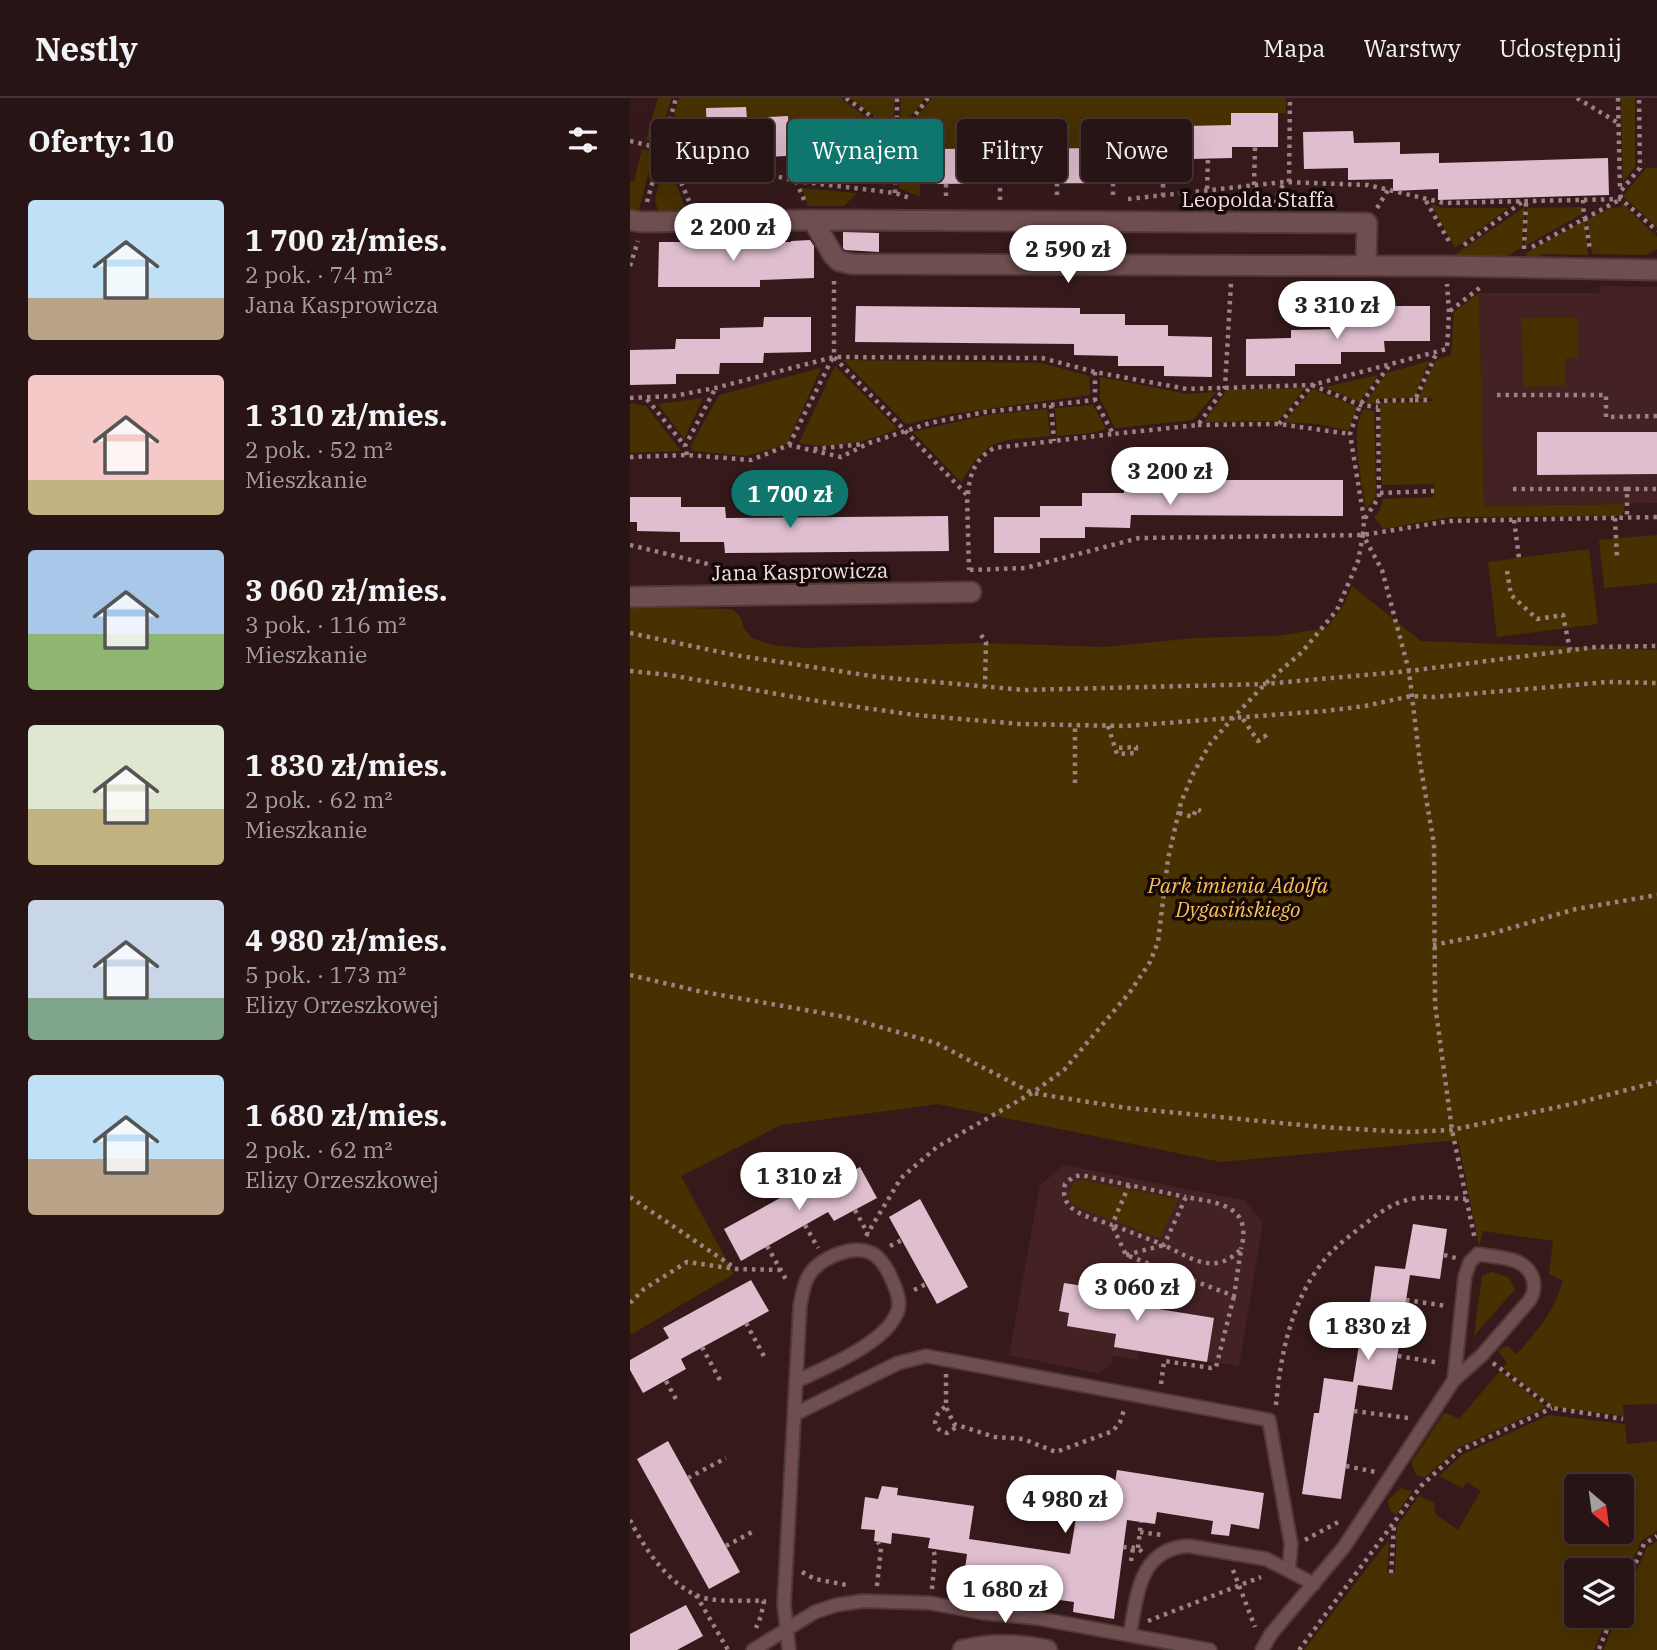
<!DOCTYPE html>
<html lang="pl">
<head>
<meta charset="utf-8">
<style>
	:root { --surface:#281414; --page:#301d1d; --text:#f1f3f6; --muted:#a59ea0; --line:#443334; --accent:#0f766e }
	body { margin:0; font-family:"IBM Plex Serif",serif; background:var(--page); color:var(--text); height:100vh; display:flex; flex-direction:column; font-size:26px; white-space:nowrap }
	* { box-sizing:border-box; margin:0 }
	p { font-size:23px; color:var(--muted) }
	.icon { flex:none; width:38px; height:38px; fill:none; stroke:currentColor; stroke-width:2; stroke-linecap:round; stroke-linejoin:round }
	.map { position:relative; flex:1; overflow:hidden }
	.panel { display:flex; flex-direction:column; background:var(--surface); width:630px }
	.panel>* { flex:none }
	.hud { position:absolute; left:21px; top:21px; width:665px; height:63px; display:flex; gap:14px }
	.needle { width:46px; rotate:151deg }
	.fabs { position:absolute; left:934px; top:1376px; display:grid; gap:14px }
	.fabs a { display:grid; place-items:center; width:70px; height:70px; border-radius:7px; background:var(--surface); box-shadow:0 7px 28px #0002,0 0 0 2px var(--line); font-size:35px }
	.price { position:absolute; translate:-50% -60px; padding:0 16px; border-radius:24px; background:#fff; color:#222; font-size:23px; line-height:46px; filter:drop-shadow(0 2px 4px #0008) }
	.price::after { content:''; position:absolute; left:50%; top:42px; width:21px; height:16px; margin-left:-10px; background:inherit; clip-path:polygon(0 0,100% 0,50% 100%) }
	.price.selected { background:var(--accent); color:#fff }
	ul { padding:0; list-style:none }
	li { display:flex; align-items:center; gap:21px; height:175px; padding:0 28px }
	li span { display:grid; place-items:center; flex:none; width:196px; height:140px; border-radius:7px; color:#555 }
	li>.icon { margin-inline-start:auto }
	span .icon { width:84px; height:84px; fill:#fffc; stroke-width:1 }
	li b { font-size:30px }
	h2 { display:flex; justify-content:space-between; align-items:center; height:84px; padding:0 28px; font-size:30px }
	.chip { padding:0 24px; border-radius:7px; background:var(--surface); box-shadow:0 7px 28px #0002,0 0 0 2px var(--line); font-size:24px; line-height:63px }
	.chip.selected { background:var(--accent); color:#fff }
	header { display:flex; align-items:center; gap:42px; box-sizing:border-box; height:98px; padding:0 35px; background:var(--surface); border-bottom:2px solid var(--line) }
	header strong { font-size:33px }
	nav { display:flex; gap:38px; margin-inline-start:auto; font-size:24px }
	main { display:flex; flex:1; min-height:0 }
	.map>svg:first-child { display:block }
	.built { fill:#442123 }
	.green { fill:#483100; fill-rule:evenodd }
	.building { fill:#dfbecf }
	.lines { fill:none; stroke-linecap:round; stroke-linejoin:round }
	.service-casing { stroke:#50393a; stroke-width:16 }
	.minor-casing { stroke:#50393a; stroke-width:23 }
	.path { stroke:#9b8283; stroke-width:4.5; stroke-dasharray:3.5 5; stroke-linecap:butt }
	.service { stroke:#6f4e4f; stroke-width:12 }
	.minor { stroke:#6f4e4f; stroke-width:19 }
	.labels { text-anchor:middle; stroke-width:7; stroke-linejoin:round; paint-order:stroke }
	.street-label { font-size:21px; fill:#f5e0e0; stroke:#150809 }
	.park-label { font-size:21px; font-style:italic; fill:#fbc257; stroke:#150809 }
</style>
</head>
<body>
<header>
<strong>Nestly</strong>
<nav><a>Mapa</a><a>Warstwy</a><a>Udostępnij</a></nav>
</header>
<main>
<section class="panel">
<h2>Oferty: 10<svg class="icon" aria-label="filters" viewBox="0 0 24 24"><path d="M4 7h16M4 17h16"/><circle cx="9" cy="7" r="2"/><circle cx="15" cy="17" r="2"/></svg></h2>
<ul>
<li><span style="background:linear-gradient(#bfe0f5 70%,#b9a48a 0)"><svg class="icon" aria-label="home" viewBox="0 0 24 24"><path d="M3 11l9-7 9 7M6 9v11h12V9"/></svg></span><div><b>1 700 zł/mies.</b><p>2 pok. · 74 m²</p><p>Jana Kasprowicza</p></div></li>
<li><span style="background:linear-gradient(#f6c9c9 75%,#c2b280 0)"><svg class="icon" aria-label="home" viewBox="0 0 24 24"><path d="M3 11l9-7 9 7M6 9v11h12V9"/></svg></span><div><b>1 310 zł/mies.</b><p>2 pok. · 52 m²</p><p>Mieszkanie</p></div></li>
<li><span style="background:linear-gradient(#a9c7e8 60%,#8fb573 0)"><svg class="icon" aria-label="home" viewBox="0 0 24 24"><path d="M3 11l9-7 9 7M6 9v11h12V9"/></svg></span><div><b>3 060 zł/mies.</b><p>3 pok. · 116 m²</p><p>Mieszkanie</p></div></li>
<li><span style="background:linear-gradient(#dfe7d0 60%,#c2b280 0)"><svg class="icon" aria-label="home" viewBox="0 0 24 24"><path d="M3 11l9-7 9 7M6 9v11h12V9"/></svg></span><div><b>1 830 zł/mies.</b><p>2 pok. · 62 m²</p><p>Mieszkanie</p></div></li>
<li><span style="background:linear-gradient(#c9d6e8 70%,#7fa58c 0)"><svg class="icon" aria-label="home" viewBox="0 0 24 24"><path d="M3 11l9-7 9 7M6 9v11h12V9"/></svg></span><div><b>4 980 zł/mies.</b><p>5 pok. · 173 m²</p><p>Elizy Orzeszkowej</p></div></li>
<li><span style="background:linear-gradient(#bfe0f5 60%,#b9a48a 0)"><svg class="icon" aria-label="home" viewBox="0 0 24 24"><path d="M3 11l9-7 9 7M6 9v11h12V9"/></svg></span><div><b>1 680 zł/mies.</b><p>2 pok. · 62 m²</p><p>Elizy Orzeszkowej</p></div></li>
</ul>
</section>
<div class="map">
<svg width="1027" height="1552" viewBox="0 0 1027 1552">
	<rect width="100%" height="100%" fill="#361a1b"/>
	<path class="built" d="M 970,188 L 1027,189 L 1027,405 L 854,408 L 849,195 L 969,195 Z
		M 434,1067 L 614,1102 L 633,1124 L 609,1268 L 509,1253 L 507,1262 L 483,1258 L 481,1267 L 468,1275 L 379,1257 L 410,1087 Z"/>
	<path class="green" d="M 28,0 L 41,0 L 29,45 L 16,41 Z
		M 49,0 L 210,0 L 262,38 L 262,80 L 253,89 L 251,43 L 205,45 L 204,32 L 159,34 L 158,18 L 117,20 L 116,9 L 76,11 L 77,58 L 35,48 Z
		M 220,0 L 264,0 L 264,33 Z
		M 271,0 L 295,0 L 270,32 Z
		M 302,0 L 656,0 L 656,15 L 601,15 L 601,27 L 556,28 L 555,41 L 513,41 L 512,50 L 290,51 L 290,99 L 269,90 L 269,42 Z
		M 991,0 L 1005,0 L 1005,69 L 993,83 Z
		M 12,51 L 24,54 L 8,115 L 0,113 L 0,83 L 4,84 Z
		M 34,60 L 37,61 L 57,115 L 29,116 L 25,103 Z
		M 1016,70 L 1027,70 L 1027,129 L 993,98 Z
		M 172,90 L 227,95 L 214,108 L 178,108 Z
		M 992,105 L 1027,139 L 1027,151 L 1015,157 L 962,156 L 957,122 L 980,110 L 992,109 Z
		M 801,106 L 812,110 L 878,110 L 825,150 Z
		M 895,109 L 892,149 L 867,164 L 824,162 L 826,156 Z
		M 952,109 L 952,116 L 895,148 L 897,110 Z
		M 955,122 L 958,157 L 912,156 L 905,163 L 896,163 L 896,155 Z
		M 849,195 L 854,408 L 994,406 L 994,413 L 990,418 L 820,419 L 753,431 L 744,419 L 750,412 L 753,401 L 804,399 L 804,386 L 752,387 L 750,305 L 802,303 L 802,300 L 788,301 L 806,262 L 821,257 L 824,214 Z
		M 947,219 L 948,259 L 935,260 L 935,288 L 893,289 L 892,220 Z
		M 213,262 L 411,265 L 459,278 L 460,297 L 321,316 L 276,326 Z
		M 799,263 L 784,300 L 746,301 L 745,306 L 735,305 L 757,275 Z
		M 205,268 L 268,331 C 234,344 204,352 169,345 Z
		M 191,270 L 157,346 L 117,358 L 62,353 L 61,348 L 89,297 Z
		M 749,277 L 729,304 L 695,289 Z
		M 470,279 L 557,296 L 586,294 L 563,322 L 485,330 L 470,300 Z
		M 675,290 L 648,323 L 574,324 L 597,292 Z
		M 683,291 L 727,309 L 718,333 L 688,326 L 654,324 Z
		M 73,300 L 54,341 L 28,306 Z
		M 0,305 L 16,308 L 51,353 L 0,355 Z
		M 463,307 L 476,331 L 461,335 L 427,338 L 425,310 Z
		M 417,311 L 420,338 C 369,343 359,337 331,384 L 283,334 L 357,317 Z
		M 735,311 L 744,314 L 746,390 L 745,400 L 736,411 C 733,391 718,323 735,311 Z
		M 1027,437 L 1027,485 L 974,490 L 969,442 Z
		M 959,451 L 968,526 L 867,539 L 858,464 Z
		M 722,488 L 791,543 L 1027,552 L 1027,1306 L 993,1307 L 994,1318 L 924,1309 L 873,1270 L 877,1265 L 868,1252 L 877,1248 L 887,1256 C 909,1231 923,1215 933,1183 L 919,1176 L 923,1143 L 853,1133 L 849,1148 L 828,1042 L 591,1064 L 308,1006 L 151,1027 L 51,1078 L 104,1176 L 0,1237 L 0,509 L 102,511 L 110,518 L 114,530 L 122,540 L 142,547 L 173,550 L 352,545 L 474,549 L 565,540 L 647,538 L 697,530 L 712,510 Z
		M 452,1082 L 548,1101 L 530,1140 L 445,1108 L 440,1103 L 438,1095 L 444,1085 Z
		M 862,1174 L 878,1179 L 885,1191 L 844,1238 L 852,1177 Z
		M 870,1273 L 916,1309 L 828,1350 L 795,1379 L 787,1378 L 781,1365 L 813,1316 L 817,1315 L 829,1321 Z
		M 919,1317 L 995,1326 L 997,1346 L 1027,1343 L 1027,1433 L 1011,1443 L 992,1487 L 992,1472 L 947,1472 L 947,1517 L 979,1517 L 964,1552 L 674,1552 L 759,1442 L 757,1475 L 765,1475 L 767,1428 L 789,1398 L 804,1405 L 806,1417 L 828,1432 L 851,1393 L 837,1384 L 833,1390 L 809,1378 L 832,1357 ZM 947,1388 L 992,1388 L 992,1433 L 947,1433 Z
		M 771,1390 L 782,1393 L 766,1417 L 761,1413 L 757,1403 Z
		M 1027,1443 L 1027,1552 L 973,1552 L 988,1517 L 992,1517 L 992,1506 L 1017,1449 Z"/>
	<path class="building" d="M 116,9 L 117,20 L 158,18 L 159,34 L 205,32 L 205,45 L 252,43 L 253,76 L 201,79 L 201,68 L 157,71 L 156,58 L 114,60 L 113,46 L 77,48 L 76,10 Z
		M 601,15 L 648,15 L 648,49 L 602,49 L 602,60 L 561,61 L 561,74 L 514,74 L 514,85 L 289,86 L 289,51 L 512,50 L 512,41 L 555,41 L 555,28 L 601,27 Z
		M 723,33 L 724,45 L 770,44 L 770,56 L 809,55 L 809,65 L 978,60 L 979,97 L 808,102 L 808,91 L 763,93 L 763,81 L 718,82 L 718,70 L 674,71 L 673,34 Z
		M 213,134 L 249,135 L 249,154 L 215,152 L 213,150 Z
		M 180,142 L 184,148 L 184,180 L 130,182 L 130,189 L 28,189 L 29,144 L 161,144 L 161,143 Z
		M 226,208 L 450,210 L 450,216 L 495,216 L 495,227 L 538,227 L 538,238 L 582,239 L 582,279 L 534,278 L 534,268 L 488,268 L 488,258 L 444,257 L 444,246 L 225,244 Z
		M 753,208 L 800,208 L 800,243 L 754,243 L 755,254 L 711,254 L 711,266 L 665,266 L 665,278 L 616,278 L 616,241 L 661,240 L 661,232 L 709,231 L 709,220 L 753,220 Z
		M 134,219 L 181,219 L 181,254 L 134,255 L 133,265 L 90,265 L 89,276 L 46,276 L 46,286 L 0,287 L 0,252 L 45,251 L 46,241 L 90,241 L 90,230 L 133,229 Z
		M 907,334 L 1027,334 L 1027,376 L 907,377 Z
		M 494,382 L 713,382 L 713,418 L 501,417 L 500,430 L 455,429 L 455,440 L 410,440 L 410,455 L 364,455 L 364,419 L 410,419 L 410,408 L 452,408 L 452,395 L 494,395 Z
		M 0,399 L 51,399 L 51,409 L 95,409 L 96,420 L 318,418 L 319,453 L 95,455 L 94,444 L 50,444 L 50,434 L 7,433 L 7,424 L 0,424 Z
		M 230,1069 L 247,1100 L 204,1123 L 198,1114 L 111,1163 L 94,1131 L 181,1083 L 187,1092 Z
		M 290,1101 L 338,1189 L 307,1206 L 259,1119 Z
		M 783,1126 L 817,1131 L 810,1181 L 780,1177 L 762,1292 L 728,1287 L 711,1401 L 672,1396 L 684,1315 L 689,1315 L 694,1280 L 723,1284 L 736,1204 L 740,1204 L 745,1168 L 775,1171 Z
		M 121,1182 L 139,1213 L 51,1261 L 56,1271 L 13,1295 L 0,1272 L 0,1262 L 39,1240 L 33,1230 Z
		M 434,1185 L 506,1196 L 504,1207 L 584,1220 L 577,1264 L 484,1249 L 486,1236 L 437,1228 L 439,1215 L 429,1213 Z
		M 38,1343 L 110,1474 L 79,1491 L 7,1361 Z
		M 487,1372 L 634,1395 L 629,1431 L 601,1426 L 599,1438 L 581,1436 L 583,1423 L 527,1414 L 525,1426 L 497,1422 L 484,1521 L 443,1514 L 444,1504 L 401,1498 L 403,1488 L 367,1482 L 365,1493 L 348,1491 L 349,1480 L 334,1478 L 337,1456 L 298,1450 L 300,1440 L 262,1435 L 261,1446 L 244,1443 L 245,1432 L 231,1431 L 235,1399 L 248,1401 L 252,1388 L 268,1390 L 267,1397 L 344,1408 L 339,1441 L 440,1456 L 449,1402 L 467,1404 L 468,1400 L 482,1402 Z
		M 56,1507 L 73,1538 L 47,1552 L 0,1552 L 0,1536 Z"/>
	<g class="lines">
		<g class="service-casing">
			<path id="service" d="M 409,123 L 410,167
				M 165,1316 L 268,1265 L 296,1258 L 639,1322 L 661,1446 L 659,1472
				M 500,1536 C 507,1498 509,1450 559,1448 L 636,1461 L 684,1486
				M 123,1552 L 185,1514 L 206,1507 L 233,1503 L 300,1505 L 354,1515 L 406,1520 L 580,1552
				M 159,1552 L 154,1506 L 170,1208 C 172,1198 173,1187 179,1177 C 191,1159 226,1144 245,1157 C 255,1165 260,1177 265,1189 C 268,1197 271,1206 267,1215 C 254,1246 196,1269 167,1283
				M 632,1552 L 641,1536 L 714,1449 L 824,1282 L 852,1257 L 899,1203 C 904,1196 905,1190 903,1181 C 896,1158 868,1160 848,1156 L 840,1164 L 835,1178 L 824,1282"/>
		</g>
		<g class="minor-casing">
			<path id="minor" d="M 0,122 L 12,124 L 183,122 L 737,125 L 736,168
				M 183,122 L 203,157 L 209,163 L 222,166 L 816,168 L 1027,172
				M 0,499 L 341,494
				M 333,1552 C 361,1545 389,1546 417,1552"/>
		</g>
		<path class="path" d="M 216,0 L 267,37
			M 947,0 L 988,25
			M 988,0 L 990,93
			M 267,38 L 267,0
			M 0,43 L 166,83 L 265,95 L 280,100
			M 38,53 L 59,103
			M 166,83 L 175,104
			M 659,84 L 660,0
			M 427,85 L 427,102
			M 483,85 L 483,101
			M 316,86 L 316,102
			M 624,87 L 625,49
			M 577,91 L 578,61
			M 265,95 L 267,41 L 298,0
			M 533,98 L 533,74
			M 498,101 L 654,84 L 738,87 L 814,105 L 991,101 L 1027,133
			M 370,102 L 370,86
			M 953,102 L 954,120
			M 796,103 L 821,147
			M 17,104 L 46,0
			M 643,105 L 654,85
			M 747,110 L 758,92
			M 955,120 L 960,152
			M 834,147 L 892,104
			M 902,149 L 991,101 L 990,94 L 1010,70 L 1009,0
			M 894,151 L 896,104
			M 0,168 L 8,143
			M 204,183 L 204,259 L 337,397 L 339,472
			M 820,213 L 852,188
			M 465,274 L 465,302
			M 867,297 L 976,297 L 976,319 L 1027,318
			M 0,300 L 44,298 L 85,290 L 204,259 L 412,260 L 465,274 L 557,291 L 682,287 L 817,251 L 819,214 L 817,186
			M 17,301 L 55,348
			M 785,302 L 802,302
			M 421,307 L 424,343
			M 649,326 L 682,287 L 730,307 L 748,309
			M 568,327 L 649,326 L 720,336
			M 159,347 L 203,259
			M 184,351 L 234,346
			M 57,357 L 55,348 L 85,291
			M 0,359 L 57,357 L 121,362 L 159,347 L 211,359 L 239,345 L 300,325 L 355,314 L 465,302 L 483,336 L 568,327 L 595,289 L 601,185
			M 883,391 L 997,391 L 997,419
			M 997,391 L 1027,391
			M 750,395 L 804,393
			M 338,396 C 340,375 345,361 364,350 L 483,336
			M 985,420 L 987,460
			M 734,421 L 720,336 L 730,307 L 759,268
			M 884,422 L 889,460
			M 733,437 L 734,422 L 749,399 L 748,303 L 785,302 L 807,254
			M 0,447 L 115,475
			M 340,472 L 395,470 L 509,440 L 733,437 L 820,423 L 1027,419
			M 877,473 L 881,497 L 907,521 L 933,517 L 940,552
			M 0,535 L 104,557 L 248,579 L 394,592 L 635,586 L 779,573 L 966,549 L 1027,548
			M 351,537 L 356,544 L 355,589
			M 0,573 L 39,577 L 193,604 L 285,617 L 390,626 L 496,628 L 695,613 L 735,608 L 781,598 L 804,599 L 978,584 L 1027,585
			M 613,621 L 628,643 L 635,638 L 637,642
			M 478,628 L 487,656 L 506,655 L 506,649 L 485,650
			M 445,685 L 445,627
			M 549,715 L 563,719 L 566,711 L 571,713
			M 803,847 L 860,836 L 946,811 L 1027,797
			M 0,877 L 68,893 L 215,919 L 306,945 L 402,995 L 497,1010 L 692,1029 L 777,1034 L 822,1032 L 951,1004 L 1027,984
			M 499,1087 L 482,1127 C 461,1119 428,1115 435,1086 L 443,1079 L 451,1077 L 556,1099
			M 0,1099 L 105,1170
			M 225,1112 L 238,1136
			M 175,1127 L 188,1150
			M 236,1138 L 271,1080 L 307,1049 L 402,995 L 434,972 L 500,894 L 520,864 L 528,844 L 538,761 L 551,704 L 564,674 L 580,646 L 601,622 L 635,586 L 672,554 L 707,512 L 728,463 L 733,437 L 752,472 L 779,573 L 790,665 L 804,746 L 805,906 L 822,1032 L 845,1142
			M 137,1148 L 158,1185
			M 260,1148 L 272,1142
			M 496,1157 L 534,1147 C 562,1161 585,1178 611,1151 L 604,1198 L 496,1157 L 482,1127 L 534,1147 L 556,1099 C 588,1105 623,1107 611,1151
			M 814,1157 L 826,1160
			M 284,1192 L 296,1186
			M 776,1202 L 817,1208
			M 0,1205 L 14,1191 L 57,1164 L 106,1171 L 151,1172
			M 116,1225 L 136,1262
			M 72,1249 L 91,1284
			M 768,1258 L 810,1265
			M 863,1265 L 922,1310 L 993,1321
			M 316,1276 L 316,1309 L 324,1326 L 365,1339 L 393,1341 L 426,1354 L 483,1333 L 490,1324 L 494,1312
			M 36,1283 L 48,1305
			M 531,1286 L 534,1263 L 581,1270 L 586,1269 L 604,1198
			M 646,1307 C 650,1259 661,1204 692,1165 C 702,1151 717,1140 731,1129 C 745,1118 760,1106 777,1102 C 796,1097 817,1100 836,1101
			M 315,1309 C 303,1317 300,1331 317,1335 L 328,1328
			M 724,1313 L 778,1320
			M 716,1368 L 746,1374
			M 58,1380 L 96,1360
			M 0,1422 C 15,1452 44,1495 79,1501 C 96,1504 116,1502 134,1503 L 131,1518 L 126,1530
			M 510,1434 L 532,1437
			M 675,1442 L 710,1423
			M 96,1448 L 122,1434
			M 493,1449 L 508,1450 L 512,1454
			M 508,1450 L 511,1424
			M 501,1463 L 503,1450
			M 603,1472 L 625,1529
			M 172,1474 L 185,1481 L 217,1487
			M 761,1475 L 764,1427
			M 247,1488 L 251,1450 L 248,1444
			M 302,1491 L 305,1458 L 303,1451
			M 992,1496 L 1014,1446 L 1027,1438
			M 66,1497 L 98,1552
			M 518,1523 L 631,1479
			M 969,1551 L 983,1517
			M 669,1552 L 791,1388 L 829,1353 L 922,1310"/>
		<use href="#service" class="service"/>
		<use href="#minor" class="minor"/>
	</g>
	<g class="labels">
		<g class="street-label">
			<text x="628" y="109">Leopolda Staffa</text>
			<text transform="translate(170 474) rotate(-1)" y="7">Jana Kasprowicza</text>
		</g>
		<g class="park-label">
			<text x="608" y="795">Park imienia Adolfa<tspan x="608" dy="24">Dygasińskiego</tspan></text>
		</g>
	</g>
</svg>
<div class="fabs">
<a><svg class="needle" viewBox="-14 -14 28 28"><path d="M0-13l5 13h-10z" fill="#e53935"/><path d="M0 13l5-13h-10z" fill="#a59ea0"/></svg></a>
<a><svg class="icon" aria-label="layers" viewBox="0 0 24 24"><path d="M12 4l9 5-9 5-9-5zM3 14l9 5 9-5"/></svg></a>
</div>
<b class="price" style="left:103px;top:165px">2 200 zł</b>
<b class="price" style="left:438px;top:187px">2 590 zł</b>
<b class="price" style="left:707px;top:243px">3 310 zł</b>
<b class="price" style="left:540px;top:409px">3 200 zł</b>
<b class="price selected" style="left:160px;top:432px">1 700 zł</b>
<b class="price" style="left:169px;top:1114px">1 310 zł</b>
<b class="price" style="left:507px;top:1225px">3 060 zł</b>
<b class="price" style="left:738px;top:1264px">1 830 zł</b>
<b class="price" style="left:435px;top:1437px">4 980 zł</b>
<b class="price" style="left:375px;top:1527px">1 680 zł</b>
<div class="hud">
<a class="chip">Kupno</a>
<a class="chip selected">Wynajem</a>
<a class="chip">Filtry</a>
<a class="chip">Nowe</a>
</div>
</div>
</main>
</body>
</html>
